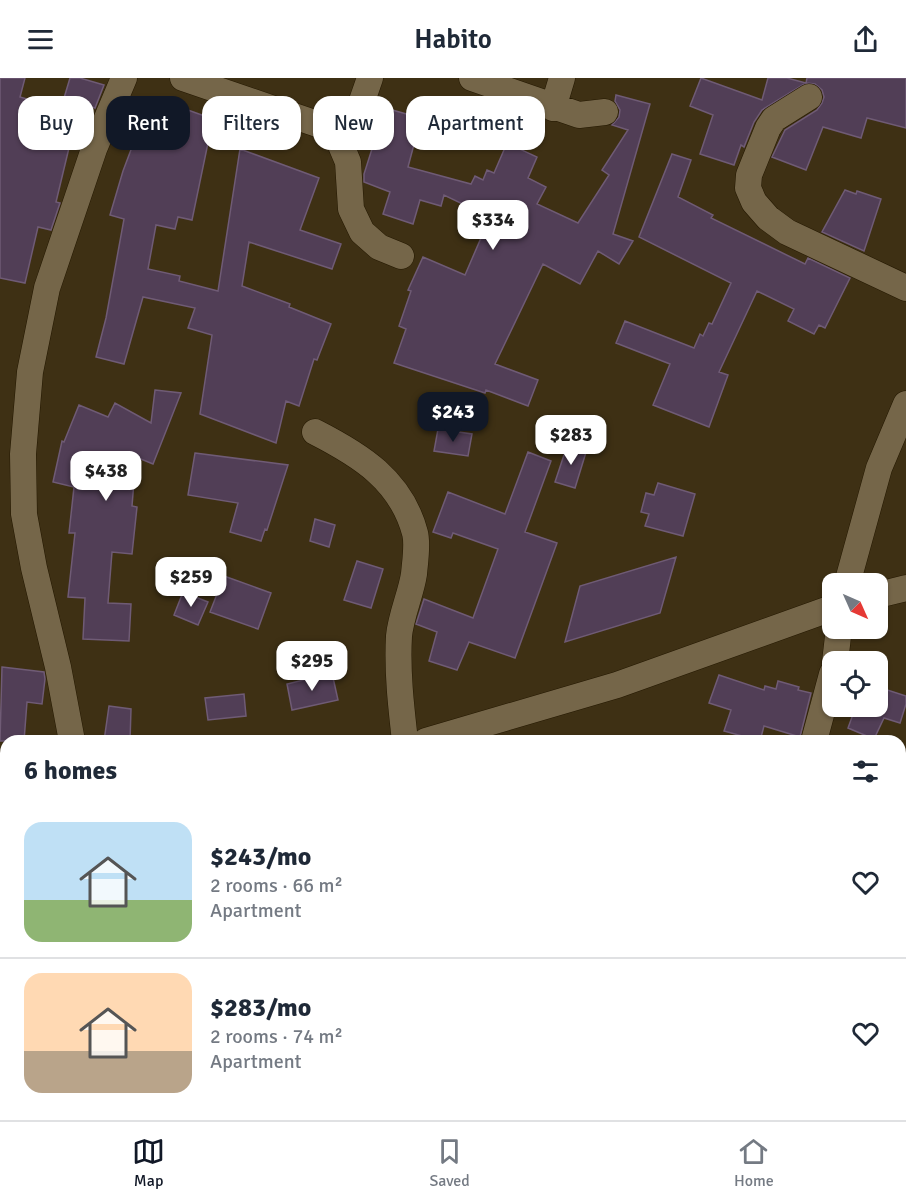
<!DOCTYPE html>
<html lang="en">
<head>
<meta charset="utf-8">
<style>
	:root { --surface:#fff; --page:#f2f2f3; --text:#1f2937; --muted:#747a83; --line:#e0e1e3; --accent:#111827 }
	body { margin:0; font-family:Signika,sans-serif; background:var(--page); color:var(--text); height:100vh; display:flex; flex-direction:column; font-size:22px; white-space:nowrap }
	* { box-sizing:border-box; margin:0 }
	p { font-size:20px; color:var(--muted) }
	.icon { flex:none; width:33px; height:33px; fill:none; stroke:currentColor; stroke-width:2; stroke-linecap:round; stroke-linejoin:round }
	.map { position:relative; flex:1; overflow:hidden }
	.panel { position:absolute; left:0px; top:657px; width:906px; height:386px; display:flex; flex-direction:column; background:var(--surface); border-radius:18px 18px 0 0; box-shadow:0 2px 4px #0004 }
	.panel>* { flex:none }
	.banner { position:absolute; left:18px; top:18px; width:600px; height:54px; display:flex; gap:12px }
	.needle { width:39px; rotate:135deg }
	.buttons { position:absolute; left:822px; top:495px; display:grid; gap:12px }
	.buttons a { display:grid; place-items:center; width:66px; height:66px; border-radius:12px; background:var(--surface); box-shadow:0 2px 4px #0004; font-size:30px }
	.price { position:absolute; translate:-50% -51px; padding:0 14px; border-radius:12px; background:#fff; color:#222; font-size:20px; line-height:39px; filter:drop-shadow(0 2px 3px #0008) }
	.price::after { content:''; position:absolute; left:50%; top:36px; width:18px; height:14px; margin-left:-9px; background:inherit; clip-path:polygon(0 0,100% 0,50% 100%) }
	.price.current { background:var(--accent); color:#fff }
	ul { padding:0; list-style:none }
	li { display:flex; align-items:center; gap:18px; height:150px; padding:0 24px }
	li+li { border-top:2px solid var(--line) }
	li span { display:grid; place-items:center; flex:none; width:168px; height:120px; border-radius:18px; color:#555 }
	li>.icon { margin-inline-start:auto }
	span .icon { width:72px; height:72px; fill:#fffc; stroke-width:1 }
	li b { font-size:26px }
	h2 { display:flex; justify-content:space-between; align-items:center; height:72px; padding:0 24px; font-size:26px }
	.pill { padding:0 21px; border-radius:18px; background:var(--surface); box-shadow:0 2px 4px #0004; font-size:21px; line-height:54px }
	.pill.current { background:var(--accent); color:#fff }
	header { display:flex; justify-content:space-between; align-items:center; height:78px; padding:0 24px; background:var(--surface); font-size:27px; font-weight:600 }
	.tabs { display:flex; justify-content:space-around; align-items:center; height:84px; border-top:2px solid var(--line); background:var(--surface); font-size:16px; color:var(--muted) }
	.tabs a { display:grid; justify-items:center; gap:3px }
	.tabs .current { color:var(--accent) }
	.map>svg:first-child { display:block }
	.building { fill:#513e56; stroke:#6f5b75; stroke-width:1.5 }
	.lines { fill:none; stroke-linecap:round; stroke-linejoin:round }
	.minor-casing { stroke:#241800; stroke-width:27 }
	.minor { stroke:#756649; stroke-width:26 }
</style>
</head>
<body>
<header><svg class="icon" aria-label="menu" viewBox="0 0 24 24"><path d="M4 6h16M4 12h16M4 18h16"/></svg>Habito<svg class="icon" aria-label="share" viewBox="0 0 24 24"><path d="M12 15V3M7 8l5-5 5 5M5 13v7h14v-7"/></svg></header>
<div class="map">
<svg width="906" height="1042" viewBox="0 0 906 1042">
	<rect width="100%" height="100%" fill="#3e3014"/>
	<path class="building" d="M 0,0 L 25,0 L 20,19 L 57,30 L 60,19 L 64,20 L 70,0 L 80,0 L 104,7 L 95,30 L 91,29 L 85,52 L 74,49 L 56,124 L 60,125 L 51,152 L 38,149 L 25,205 L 0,200 Z
		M 701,0 L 762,22 L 768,0 L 787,0 L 806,5 L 762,32 L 754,44 L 744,69 L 741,67 L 734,87 L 700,76 L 713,37 L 690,28 Z
		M 807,0 L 906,0 L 906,50 L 867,40 L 861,60 L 823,49 L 806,92 L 772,79 L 785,52 L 817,32 L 822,25 L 824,19 L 822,12 L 815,6 L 806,5 Z
		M 616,17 L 650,26 L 613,156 L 633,163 L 619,186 L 598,173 L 580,206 L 543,186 L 495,286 L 538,302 L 528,328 L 486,312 L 485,315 L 394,285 L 406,251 L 399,248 L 411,213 L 408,212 L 423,179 L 465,197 L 490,139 L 444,117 L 441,128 L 420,122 L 413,146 L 383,136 L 390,114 L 364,104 L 364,96 L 385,30 L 421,40 L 408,89 L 471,106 L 475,98 L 483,102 L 487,92 L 494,95 L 507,65 L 537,79 L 528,100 L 546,109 L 537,126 L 578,145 L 609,97 L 602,92 L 628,52 L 612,47 L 619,39 L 620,32 L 615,23 Z
		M 160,22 L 213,41 L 192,142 L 178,139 L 175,151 L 156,147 L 148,191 L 180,198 L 179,203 L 218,213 L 240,71 L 319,100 L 300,152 L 341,166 L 332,191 L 249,164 L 242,208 L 290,226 L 289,229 L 331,246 L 317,282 L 314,281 L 299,328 L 286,323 L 276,365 L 200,336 L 212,257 L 188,250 L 195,230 L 143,219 L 124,286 L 96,279 L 106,240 L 124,141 L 110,137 L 123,93 L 149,24 L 158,27 Z
		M 218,28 L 263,43 L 259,59 L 212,50 Z
		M 672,76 L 691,82 L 678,119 L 713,137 L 711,140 L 805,186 L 808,180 L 850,200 L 825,250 L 819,247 L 814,256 L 788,243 L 794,231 L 757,213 L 719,294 L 728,297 L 709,349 L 653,327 L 670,286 L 616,265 L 625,243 L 694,270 L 700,256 L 703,258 L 709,245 L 712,246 L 731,205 L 639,159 Z
		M 845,112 L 856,116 L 857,113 L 881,121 L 864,173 L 822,154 Z
		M 155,312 L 181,315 L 153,386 L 136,379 L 132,428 L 137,429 L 132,476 L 112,474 L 108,525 L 131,526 L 129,563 L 83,561 L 85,520 L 68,519 L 75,455 L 69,455 L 74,409 L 53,404 L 62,363 L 64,364 L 79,327 L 108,339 L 115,325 L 151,345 Z
		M 438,351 L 472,356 L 468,378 L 434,373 Z
		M 568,365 L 587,371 L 575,410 L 555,404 Z
		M 528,374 L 551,383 L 525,454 L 557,465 L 515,580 L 469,564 L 457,592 L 429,583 L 437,554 L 416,546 L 424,521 L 473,540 L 498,471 L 453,455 L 451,460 L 433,454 L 448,414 L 505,436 Z
		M 195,375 L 288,387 L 267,452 L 265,451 L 261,463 L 230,454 L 238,425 L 188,417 Z
		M 658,405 L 695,416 L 683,458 L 645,448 L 649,436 L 641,434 L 646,415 L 654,417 Z
		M 315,441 L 335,447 L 329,469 L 310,463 Z
		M 676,479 L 660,535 L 565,564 L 580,508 Z
		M 357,483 L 383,491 L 371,530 L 344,522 Z
		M 224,498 L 271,515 L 258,551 L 210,534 Z
		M 183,514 L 208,524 L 198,547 L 174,537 Z
		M 2,589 L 44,594 L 45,601 L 42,626 L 27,624 L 24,663 L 0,663 Z
		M 332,595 L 338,622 L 292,632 L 287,606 Z
		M 719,597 L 764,612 L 765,608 L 776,611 L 778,603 L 799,609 L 798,612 L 811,615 L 800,659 L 764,648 L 760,663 L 724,653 L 731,632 L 709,625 Z
		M 878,609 L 906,618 L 906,626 L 900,645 L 884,640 L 874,661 L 848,650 L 856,628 L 878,628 Z
		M 244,616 L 246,638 L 208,642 L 205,620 Z
		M 109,628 L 131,631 L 130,663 L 104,663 Z"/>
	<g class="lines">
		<g class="minor-casing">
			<path id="minor" d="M 183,0 L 323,48 L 340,65 L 348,84 L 351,131 L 362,154 L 379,169 L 401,178
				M 472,0 L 579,37 L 605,34
				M 809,19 L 774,41 L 768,50 L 749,97 L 748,110 L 754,124 L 768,140 L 787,154 L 906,210
				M 553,30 L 562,0
				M 340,65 L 355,43 L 370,0
				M 315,354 C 360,377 401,402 415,455 C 418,466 415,484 414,496 C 411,516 401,537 399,558 C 397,593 401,628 405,663
				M 847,506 L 879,390 L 906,326
				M 878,517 L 906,510
				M 835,584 L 839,550
				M 72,663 L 58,589 L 34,490 L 24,436 L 23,376 L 30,294 L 47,210 L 94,71 L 124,0
				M 426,663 L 617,607 L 832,530
				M 814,663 L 832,596
				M 0,782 L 6,780
				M 900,800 L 906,804
				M 425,1036 L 430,1042
				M 128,1042 L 131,1036
				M 677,1042 L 679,1036"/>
		</g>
		<use href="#minor" class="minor"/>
	</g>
</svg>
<div class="buttons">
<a><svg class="needle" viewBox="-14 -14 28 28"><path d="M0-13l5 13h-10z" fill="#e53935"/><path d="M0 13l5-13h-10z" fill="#747a83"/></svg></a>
<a><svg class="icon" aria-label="locate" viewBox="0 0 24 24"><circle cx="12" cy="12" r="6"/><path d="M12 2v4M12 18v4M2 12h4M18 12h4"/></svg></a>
</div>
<b class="price" style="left:493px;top:173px">$334</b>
<b class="price current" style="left:453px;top:365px">$243</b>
<b class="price" style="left:571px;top:388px">$283</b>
<b class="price" style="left:106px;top:424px">$438</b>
<b class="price" style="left:191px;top:530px">$259</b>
<b class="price" style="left:312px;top:614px">$295</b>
<div class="banner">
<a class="pill">Buy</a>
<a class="pill current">Rent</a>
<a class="pill">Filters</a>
<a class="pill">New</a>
<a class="pill">Apartment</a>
</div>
<section class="panel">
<h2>6 homes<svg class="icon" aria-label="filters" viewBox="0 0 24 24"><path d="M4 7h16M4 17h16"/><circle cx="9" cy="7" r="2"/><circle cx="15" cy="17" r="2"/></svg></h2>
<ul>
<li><span style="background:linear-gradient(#bfe0f5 65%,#8fb573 0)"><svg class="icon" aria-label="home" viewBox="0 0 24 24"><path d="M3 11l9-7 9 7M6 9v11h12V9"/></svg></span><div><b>$243/mo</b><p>2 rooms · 66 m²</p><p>Apartment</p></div><svg class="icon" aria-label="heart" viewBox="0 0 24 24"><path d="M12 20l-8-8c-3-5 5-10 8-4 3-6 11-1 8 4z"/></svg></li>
<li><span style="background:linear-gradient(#ffd9b3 65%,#b9a48a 0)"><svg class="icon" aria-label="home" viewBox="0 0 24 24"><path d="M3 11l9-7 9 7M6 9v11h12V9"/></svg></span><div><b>$283/mo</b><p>2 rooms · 74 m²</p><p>Apartment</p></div><svg class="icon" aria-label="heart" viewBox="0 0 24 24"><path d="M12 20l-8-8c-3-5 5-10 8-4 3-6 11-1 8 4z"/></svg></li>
</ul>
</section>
</div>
<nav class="tabs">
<a class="current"><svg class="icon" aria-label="map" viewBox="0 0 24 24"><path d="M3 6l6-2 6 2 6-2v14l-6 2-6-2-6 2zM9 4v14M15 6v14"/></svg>Map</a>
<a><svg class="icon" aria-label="saved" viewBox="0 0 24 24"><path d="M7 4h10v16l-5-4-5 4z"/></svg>Saved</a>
<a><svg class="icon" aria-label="home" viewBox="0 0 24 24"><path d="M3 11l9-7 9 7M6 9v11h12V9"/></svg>Home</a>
</nav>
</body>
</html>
